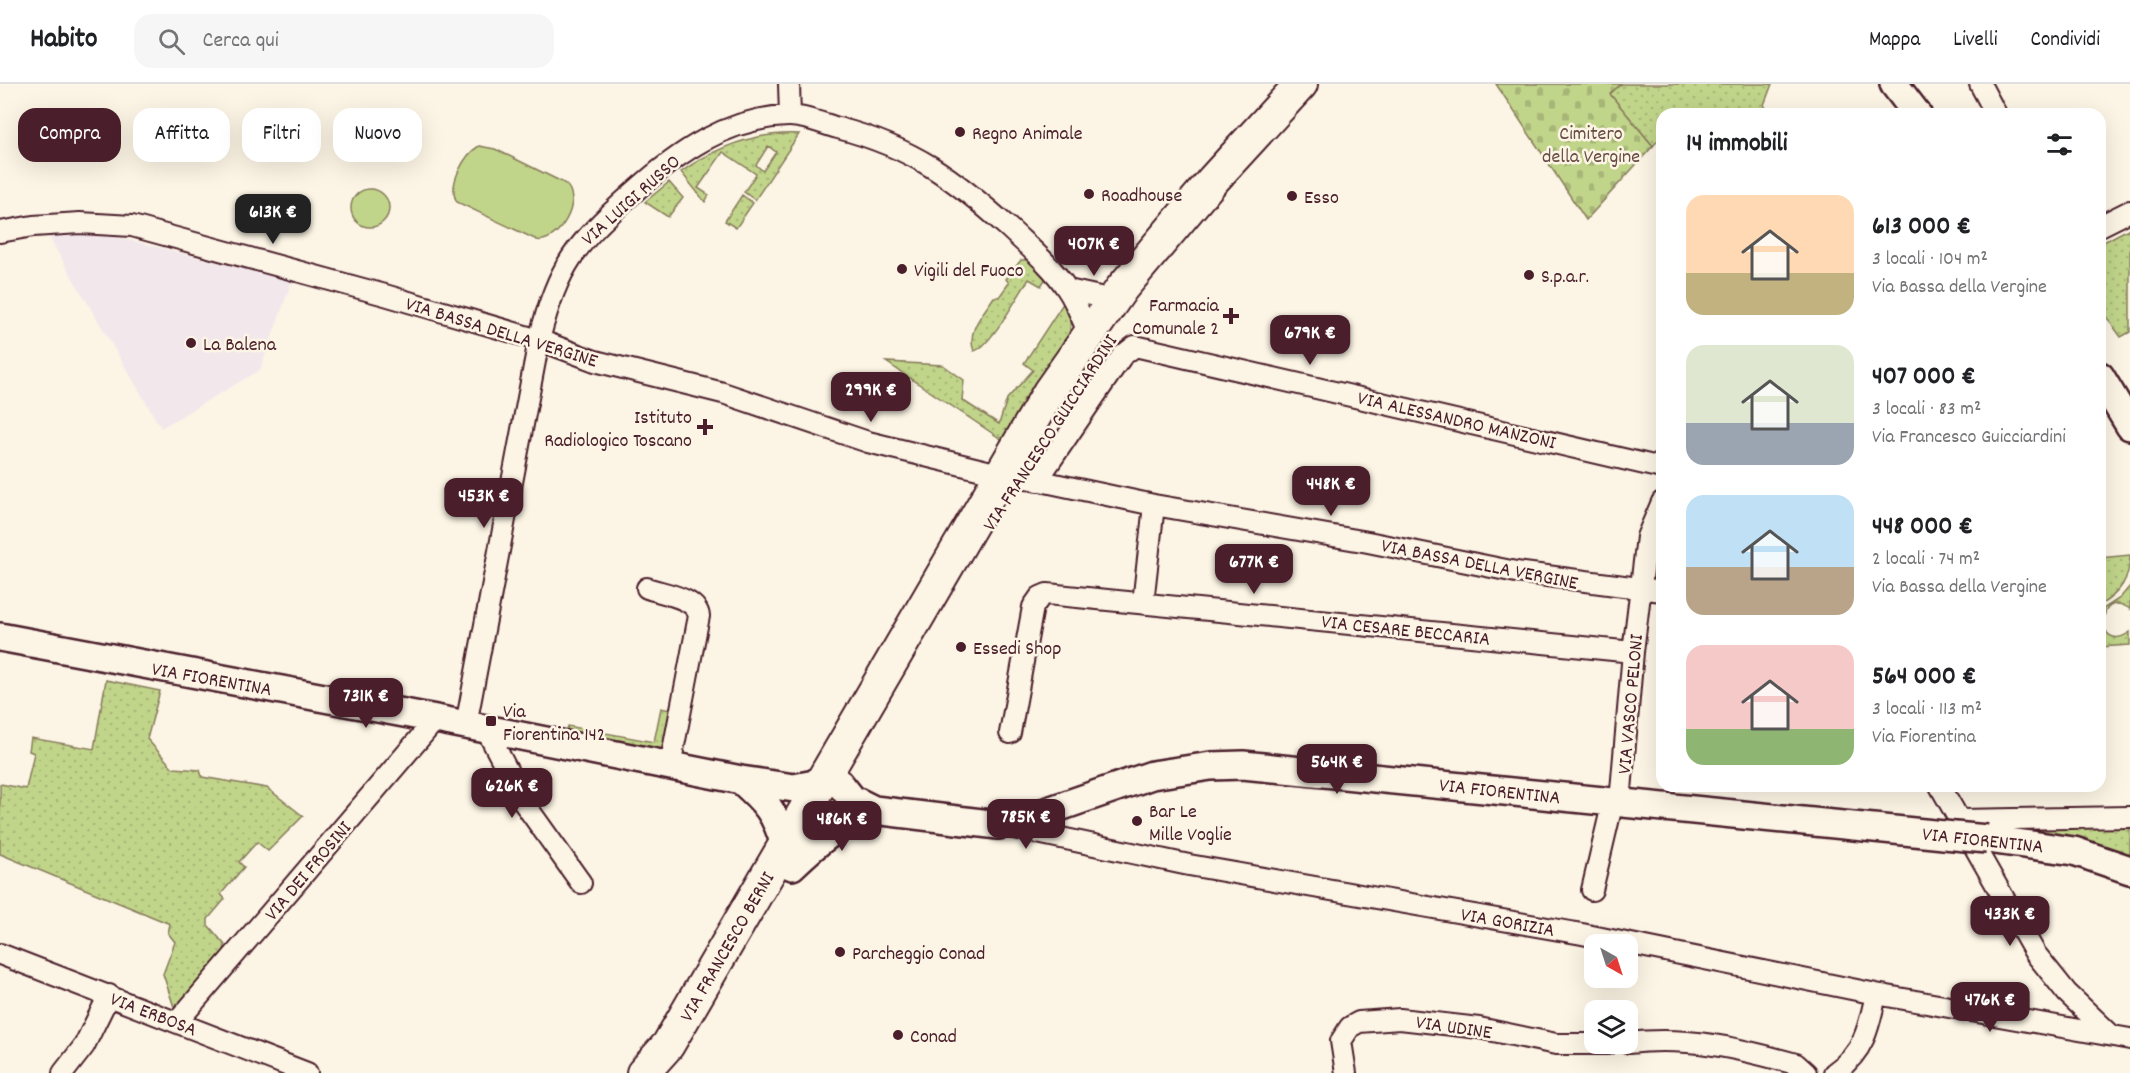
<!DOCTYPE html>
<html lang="it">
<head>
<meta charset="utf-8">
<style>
	:root { --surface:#fff; --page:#f6f6f6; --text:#202124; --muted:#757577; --line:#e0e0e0; --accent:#4a1f2b }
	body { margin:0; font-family:Dekko,sans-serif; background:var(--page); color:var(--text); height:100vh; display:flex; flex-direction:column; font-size:22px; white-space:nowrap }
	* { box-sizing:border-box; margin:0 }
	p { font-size:20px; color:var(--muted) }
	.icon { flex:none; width:33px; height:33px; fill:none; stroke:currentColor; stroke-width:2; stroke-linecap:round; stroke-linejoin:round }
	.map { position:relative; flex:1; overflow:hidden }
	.details { position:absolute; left:1656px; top:24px; width:450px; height:684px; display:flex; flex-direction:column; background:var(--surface); border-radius:18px; box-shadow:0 6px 24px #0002 }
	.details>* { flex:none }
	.hud { position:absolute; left:18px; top:24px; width:570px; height:54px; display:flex; gap:12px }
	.needle { width:39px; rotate:141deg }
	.fabs { position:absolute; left:1584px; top:850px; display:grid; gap:12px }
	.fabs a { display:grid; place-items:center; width:54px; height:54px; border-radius:12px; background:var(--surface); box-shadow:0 6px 24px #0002; font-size:30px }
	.price { position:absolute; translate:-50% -51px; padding:0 14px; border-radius:12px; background:var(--accent); color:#fff; font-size:20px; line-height:39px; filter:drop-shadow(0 2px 3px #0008) }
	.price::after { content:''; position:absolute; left:50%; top:36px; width:18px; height:14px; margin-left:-9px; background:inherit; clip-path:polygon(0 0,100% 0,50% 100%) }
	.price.on { background:#222; color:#fff }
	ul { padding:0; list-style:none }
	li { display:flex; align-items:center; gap:18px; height:150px; padding:0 30px }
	li span { display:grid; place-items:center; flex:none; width:168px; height:120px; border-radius:18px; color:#555 }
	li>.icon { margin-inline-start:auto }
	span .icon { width:72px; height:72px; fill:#fffc; stroke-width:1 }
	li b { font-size:26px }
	h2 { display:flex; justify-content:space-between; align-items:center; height:72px; padding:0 30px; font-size:26px }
	.pill { padding:0 21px; border-radius:18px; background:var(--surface); box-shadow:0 6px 24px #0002; font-size:21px; line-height:54px }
	.pill.on { background:var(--accent); color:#fff }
	header { display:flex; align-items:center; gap:36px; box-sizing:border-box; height:84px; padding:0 30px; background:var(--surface); border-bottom:2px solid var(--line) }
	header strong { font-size:28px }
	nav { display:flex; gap:33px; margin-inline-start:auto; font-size:21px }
	.search { width:420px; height:54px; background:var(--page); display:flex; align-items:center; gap:15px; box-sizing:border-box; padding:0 21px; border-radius:18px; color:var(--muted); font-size:22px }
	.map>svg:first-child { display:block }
	.built { fill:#f2e8ec }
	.grass { fill:url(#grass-dots); stroke:#867a5a; stroke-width:1.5; fill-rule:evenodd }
	.cemetery { fill:url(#cemetery-stones); stroke:#867a5a; stroke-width:1.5 }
	.garden { fill:#c1d58a; stroke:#867a5a; stroke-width:1.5 }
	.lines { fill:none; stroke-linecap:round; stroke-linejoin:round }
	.street-casing { stroke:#4a1f2b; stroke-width:24 }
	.secondary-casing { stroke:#4a1f2b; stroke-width:32 }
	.primary-casing { stroke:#4a1f2b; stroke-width:36 }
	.street { stroke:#fcf5e5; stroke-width:20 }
	.secondary { stroke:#fcf5e5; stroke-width:27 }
	.primary { stroke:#fcf5e5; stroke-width:32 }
	.secondary-bridge-casing { stroke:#4a1f2b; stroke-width:32; stroke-linecap:butt }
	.secondary-bridge { stroke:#fcf5e5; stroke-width:27 }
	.poi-dot { fill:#4a1f2b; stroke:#fcf5e5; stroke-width:2 }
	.labels { text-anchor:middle; stroke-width:5; stroke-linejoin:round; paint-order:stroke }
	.poi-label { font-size:20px; fill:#4a1f2b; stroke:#fcf5e5; text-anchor:start }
	.park-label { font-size:20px; fill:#684c43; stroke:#fcf5e5 }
	.street-label { font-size:20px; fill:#4a1f2b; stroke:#fcf5e5 }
</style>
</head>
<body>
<header>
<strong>Habito</strong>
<div class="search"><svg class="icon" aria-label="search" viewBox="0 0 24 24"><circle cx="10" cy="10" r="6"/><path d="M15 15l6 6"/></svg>Cerca qui</div>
<nav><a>Mappa</a><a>Livelli</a><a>Condividi</a></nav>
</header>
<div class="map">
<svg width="2130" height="989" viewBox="0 0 2130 989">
	<defs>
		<pattern id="grass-dots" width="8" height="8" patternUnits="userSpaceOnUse" patternTransform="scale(1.5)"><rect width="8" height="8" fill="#c1d58a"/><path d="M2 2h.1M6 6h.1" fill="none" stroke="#a7b677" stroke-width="1.8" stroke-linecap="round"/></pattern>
		<pattern id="cemetery-stones" width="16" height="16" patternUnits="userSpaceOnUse" patternTransform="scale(1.5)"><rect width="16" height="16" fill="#c1d58a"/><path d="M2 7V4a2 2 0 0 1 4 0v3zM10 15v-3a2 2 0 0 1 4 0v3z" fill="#a7b677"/></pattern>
	</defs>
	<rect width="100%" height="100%" fill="#fcf5e5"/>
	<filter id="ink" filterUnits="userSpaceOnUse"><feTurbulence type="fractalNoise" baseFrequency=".0167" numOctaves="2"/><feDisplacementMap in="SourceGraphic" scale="12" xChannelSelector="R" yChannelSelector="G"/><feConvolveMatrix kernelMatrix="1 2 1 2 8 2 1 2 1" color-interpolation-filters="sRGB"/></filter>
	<g filter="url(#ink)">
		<path class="built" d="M 63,149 L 102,149 L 117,153 L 292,197 L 260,286 L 161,344 L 48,152 Z"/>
		<path class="grass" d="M 1621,0 L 1772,0 L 1764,21 L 1770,30 L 1686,30 L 1683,27 L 1680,30 L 1662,30 L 1662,52 L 1653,62 L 1609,9 Z
			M 799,50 L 755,116 L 744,108 L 756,90 L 723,68 L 698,104 L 709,111 L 705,118 L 681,88 C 716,63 756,48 799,50 ZM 768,62 L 776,68 L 763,87 L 756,81 Z
			M 669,98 L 683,114 L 668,133 L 645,118 Z
			M 742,111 L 753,119 L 736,144 L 725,137 Z
			M 2130,144 L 2130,248 L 2121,253 L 2100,224 L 2100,160 Z
			M 1021,176 L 1030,176 L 1046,194 L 1041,202 L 1029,195 C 1019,210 989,265 974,267 C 966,247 983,230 994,213 L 999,213 L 1009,199 L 1006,195 Z
			M 1064,218 L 1072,236 L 1067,259 L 1004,357 L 886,278 L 943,281 L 964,296 L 962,316 L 999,340 L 1007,315 L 1033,286 L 1024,279 Z
			M 2130,471 C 2130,495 2120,509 2100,521 L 2100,474 Z
			M 2130,502 L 2130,525 C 2095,501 2095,573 2130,548 L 2130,561 L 2100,563 L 2100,527 L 2120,514 Z
			M 106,596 L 160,607 L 147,655 L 173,684 L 200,686 L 202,693 L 267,704 L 303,732 L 268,767 L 257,758 L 239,778 L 244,783 L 221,810 L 225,815 L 208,835 L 208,841 L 225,861 L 224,867 L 183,917 L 174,923 L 163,890 L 175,858 L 168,849 L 170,840 L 0,770 L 0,700 L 26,705 L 34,669 L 29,667 L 31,654 L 94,665 Z
			M 661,624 L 670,626 L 662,667 L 566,649 L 568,642 L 654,658 Z
			M 2130,740 L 2130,773 L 2057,751 L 2014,746 Z"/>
		<path class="cemetery" d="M 1496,0 L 1621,0 L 1610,10 L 1653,62 L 1586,136 Z"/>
		<path class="garden" d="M 479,62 L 495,65 L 564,99 C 586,115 557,161 537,156 L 457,118 C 447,101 464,71 479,62 Z
			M351 124a19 19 0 1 1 38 0a19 19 0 1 1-38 0Z"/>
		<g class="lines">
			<g class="street-casing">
				<path id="street" d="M 789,0 L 790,32
					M 1980,0 L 1996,30
					M 2100,142 L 2130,127
					M 0,148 L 33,142 L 80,139 L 132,142 L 385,211 L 539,256 L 595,277 L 723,309 L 868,358 L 999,390
					M 1068,206 L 1113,216
					M 1017,392 L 1154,421 L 1368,458 L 1516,488 L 1662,507
					M 1037,397 L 1122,272 L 1135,262 L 1662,384
					M 647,504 C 663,510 696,513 699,532 L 670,682
					M 1143,519 L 1154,421
					M 466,641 L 539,256 C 559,179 575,161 634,108 C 677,69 728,33 789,32 C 805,32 823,40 838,44 C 914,64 954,94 1011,146 C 1030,164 1052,182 1067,205 C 1076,218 1082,235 1089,250
					M 486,645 L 524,719 L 581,799
					M 1010,649 L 1033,523 L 1040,513 L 1047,510 L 1633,568
					M 1940,702 L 2035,869 L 2067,909 L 2111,951
					M 1620,718 L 1633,568 L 1647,453 L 1662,418
					M 1960,736 L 2130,733
					M 1004,742 L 1189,781 L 1582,850 L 1876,910 L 2130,955
					M 1592,806 L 1613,717
					M 0,870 L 307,989
					M 178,937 L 436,635
					M 1628,959 C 1688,952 1738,964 1796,980 L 1806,989
					M 63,989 L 84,962 L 109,911
					M 1346,989 L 1341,957 L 1350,943 L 1359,938 L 1400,935 L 1479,944 L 1556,960 L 1607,960
					M 1834,989 C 1864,968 1869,944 1876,910"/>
			</g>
			<g class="secondary-casing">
				<path id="secondary" d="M 1894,0 L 1917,30
					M 2100,292 L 2130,342
					M 0,553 L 436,635 L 741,696 L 794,704 L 820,699
					M 741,696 C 766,718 776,729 785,762
					M 840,700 L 852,715 L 874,726 L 998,741 L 1022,736 L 1152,691 L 1211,682 L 1243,681 L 1944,751
					M 1987,755 L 2074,767 L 2130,786
					M 792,782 C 817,758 841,738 874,726"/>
			</g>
			<g class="primary-casing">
				<path id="primary" d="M 643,989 L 668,961 L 1049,308 L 1122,204 L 1213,96 L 1301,0"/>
			</g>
			<use href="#street" class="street"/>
			<use href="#secondary" class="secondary"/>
			<use href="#primary" class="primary"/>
			<g class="secondary-bridge-casing">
				<path id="secondary-bridge" d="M 1944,751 L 1987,755"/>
			</g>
			<use href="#secondary-bridge" class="secondary-bridge"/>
		</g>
	</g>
	<g class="poi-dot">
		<circle cx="960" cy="48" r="6"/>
		<circle cx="1089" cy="110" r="6"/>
		<circle cx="1292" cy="112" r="6"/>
		<circle cx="902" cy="185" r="6"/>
		<circle cx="1529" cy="191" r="6"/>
		<path d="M1228 223h6v6h6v6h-6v6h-6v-6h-6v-6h6z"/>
		<circle cx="191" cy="259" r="6"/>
		<path d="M702 334h6v6h6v6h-6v6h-6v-6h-6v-6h6z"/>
		<circle cx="961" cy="563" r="6"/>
		<rect x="485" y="631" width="12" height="12" rx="3"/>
		<circle cx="1137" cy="737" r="6"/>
		<circle cx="840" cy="868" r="6"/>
		<circle cx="898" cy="951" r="6"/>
	</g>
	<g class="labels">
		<g class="poi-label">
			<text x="972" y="55">Regno Animale</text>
			<text x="1101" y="117">Roadhouse</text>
			<text x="1304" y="119">Esso</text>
			<text x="914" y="192">Vigili del Fuoco</text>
			<text x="1541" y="198">S.p.a.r.</text>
			<text x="1219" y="227" text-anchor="end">Farmacia<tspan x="1219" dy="23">Comunale 2</tspan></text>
			<text x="203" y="266">La Balena</text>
			<text x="692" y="339" text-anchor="end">Istituto<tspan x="692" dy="23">Radiologico Toscano</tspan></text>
			<text x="973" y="570">Essedi Shop</text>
			<text x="503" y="633">Via<tspan x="503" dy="23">Fiorentina 142</tspan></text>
			<text x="1149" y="733">Bar Le<tspan x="1149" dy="23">Mille Voglie</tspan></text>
			<text x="852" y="875">Parcheggio Conad</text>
			<text x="910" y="958">Conad</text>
		</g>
		<g class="park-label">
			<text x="1591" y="55">Cimitero<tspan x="1591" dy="23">della Vergine</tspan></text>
		</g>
		<g class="street-label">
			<text transform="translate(630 115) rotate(-42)" y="7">VIA LUIGI RUSSO</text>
			<text transform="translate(502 247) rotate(17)" y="7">VIA BASSA DELLA VERGINE</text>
			<text transform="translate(1457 335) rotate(13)" y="7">VIA ALESSANDRO MANZONI</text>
			<text transform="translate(1049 348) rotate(-57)" y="7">VIA FRANCESCO GUICCIARDINI</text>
			<text transform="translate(1480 479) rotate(11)" y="7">VIA BASSA DELLA VERGINE</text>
			<text transform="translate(1406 545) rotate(6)" y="7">VIA CESARE BECCARIA</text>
			<text transform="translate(212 594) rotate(10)" y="7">VIA FIORENTINA</text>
			<text transform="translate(1629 620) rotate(-85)" y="7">VIA VASCO PELONI</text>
			<text transform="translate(1500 706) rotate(6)" y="7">VIA FIORENTINA</text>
			<text transform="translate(1983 755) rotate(6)" y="7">VIA FIORENTINA</text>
			<text transform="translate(307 786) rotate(-50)" y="7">VIA DEI FROSINI</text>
			<text transform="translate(1508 837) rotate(10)" y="7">VIA GORIZIA</text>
			<text transform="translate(726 862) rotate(-60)" y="7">VIA FRANCESCO BERNI</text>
			<text transform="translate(154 929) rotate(21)" y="7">VIA ERBOSA</text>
			<text transform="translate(1454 942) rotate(8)" y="7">VIA UDINE</text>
		</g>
	</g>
</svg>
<div class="fabs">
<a><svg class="needle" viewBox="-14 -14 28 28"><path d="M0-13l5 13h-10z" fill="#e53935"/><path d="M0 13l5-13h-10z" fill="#757577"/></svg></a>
<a><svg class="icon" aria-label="layers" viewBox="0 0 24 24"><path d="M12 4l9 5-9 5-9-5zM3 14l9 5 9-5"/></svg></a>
</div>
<b class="price on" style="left:273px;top:161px">613K €</b>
<b class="price" style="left:1094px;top:193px">407K €</b>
<b class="price" style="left:1310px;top:282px">679K €</b>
<b class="price" style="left:871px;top:339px">299K €</b>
<b class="price" style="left:1331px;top:433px">448K €</b>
<b class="price" style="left:484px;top:445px">453K €</b>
<b class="price" style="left:1254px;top:511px">677K €</b>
<b class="price" style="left:366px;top:645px">731K €</b>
<b class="price" style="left:1337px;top:711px">564K €</b>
<b class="price" style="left:512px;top:735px">626K €</b>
<b class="price" style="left:1026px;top:766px">785K €</b>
<b class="price" style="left:842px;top:768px">486K €</b>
<b class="price" style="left:2010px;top:863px">433K €</b>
<b class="price" style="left:1990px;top:949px">476K €</b>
<div class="hud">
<a class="pill on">Compra</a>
<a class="pill">Affitta</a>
<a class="pill">Filtri</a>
<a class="pill">Nuovo</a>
</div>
<section class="details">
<h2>14 immobili<svg class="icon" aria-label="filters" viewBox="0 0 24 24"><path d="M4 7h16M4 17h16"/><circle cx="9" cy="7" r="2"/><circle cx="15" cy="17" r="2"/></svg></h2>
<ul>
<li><span style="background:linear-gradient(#ffd9b3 65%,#c2b280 0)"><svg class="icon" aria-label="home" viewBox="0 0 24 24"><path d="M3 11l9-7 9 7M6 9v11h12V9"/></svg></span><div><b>613 000 €</b><p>3 locali · 104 m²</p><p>Via Bassa della Vergine</p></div></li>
<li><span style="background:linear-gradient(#dfe7d0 65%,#9aa5b1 0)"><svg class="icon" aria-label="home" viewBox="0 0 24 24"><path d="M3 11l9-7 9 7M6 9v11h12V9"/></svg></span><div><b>407 000 €</b><p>3 locali · 83 m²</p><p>Via Francesco Guicciardini</p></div></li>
<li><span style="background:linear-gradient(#bfe0f5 60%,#b9a48a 0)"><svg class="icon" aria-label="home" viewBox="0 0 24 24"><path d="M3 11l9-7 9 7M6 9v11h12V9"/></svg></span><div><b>448 000 €</b><p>2 locali · 74 m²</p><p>Via Bassa della Vergine</p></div></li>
<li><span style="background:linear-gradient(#f6c9c9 70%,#8fb573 0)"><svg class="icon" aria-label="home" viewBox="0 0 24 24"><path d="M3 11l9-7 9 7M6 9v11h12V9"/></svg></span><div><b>564 000 €</b><p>3 locali · 113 m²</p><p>Via Fiorentina</p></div></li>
</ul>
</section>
</div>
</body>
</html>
